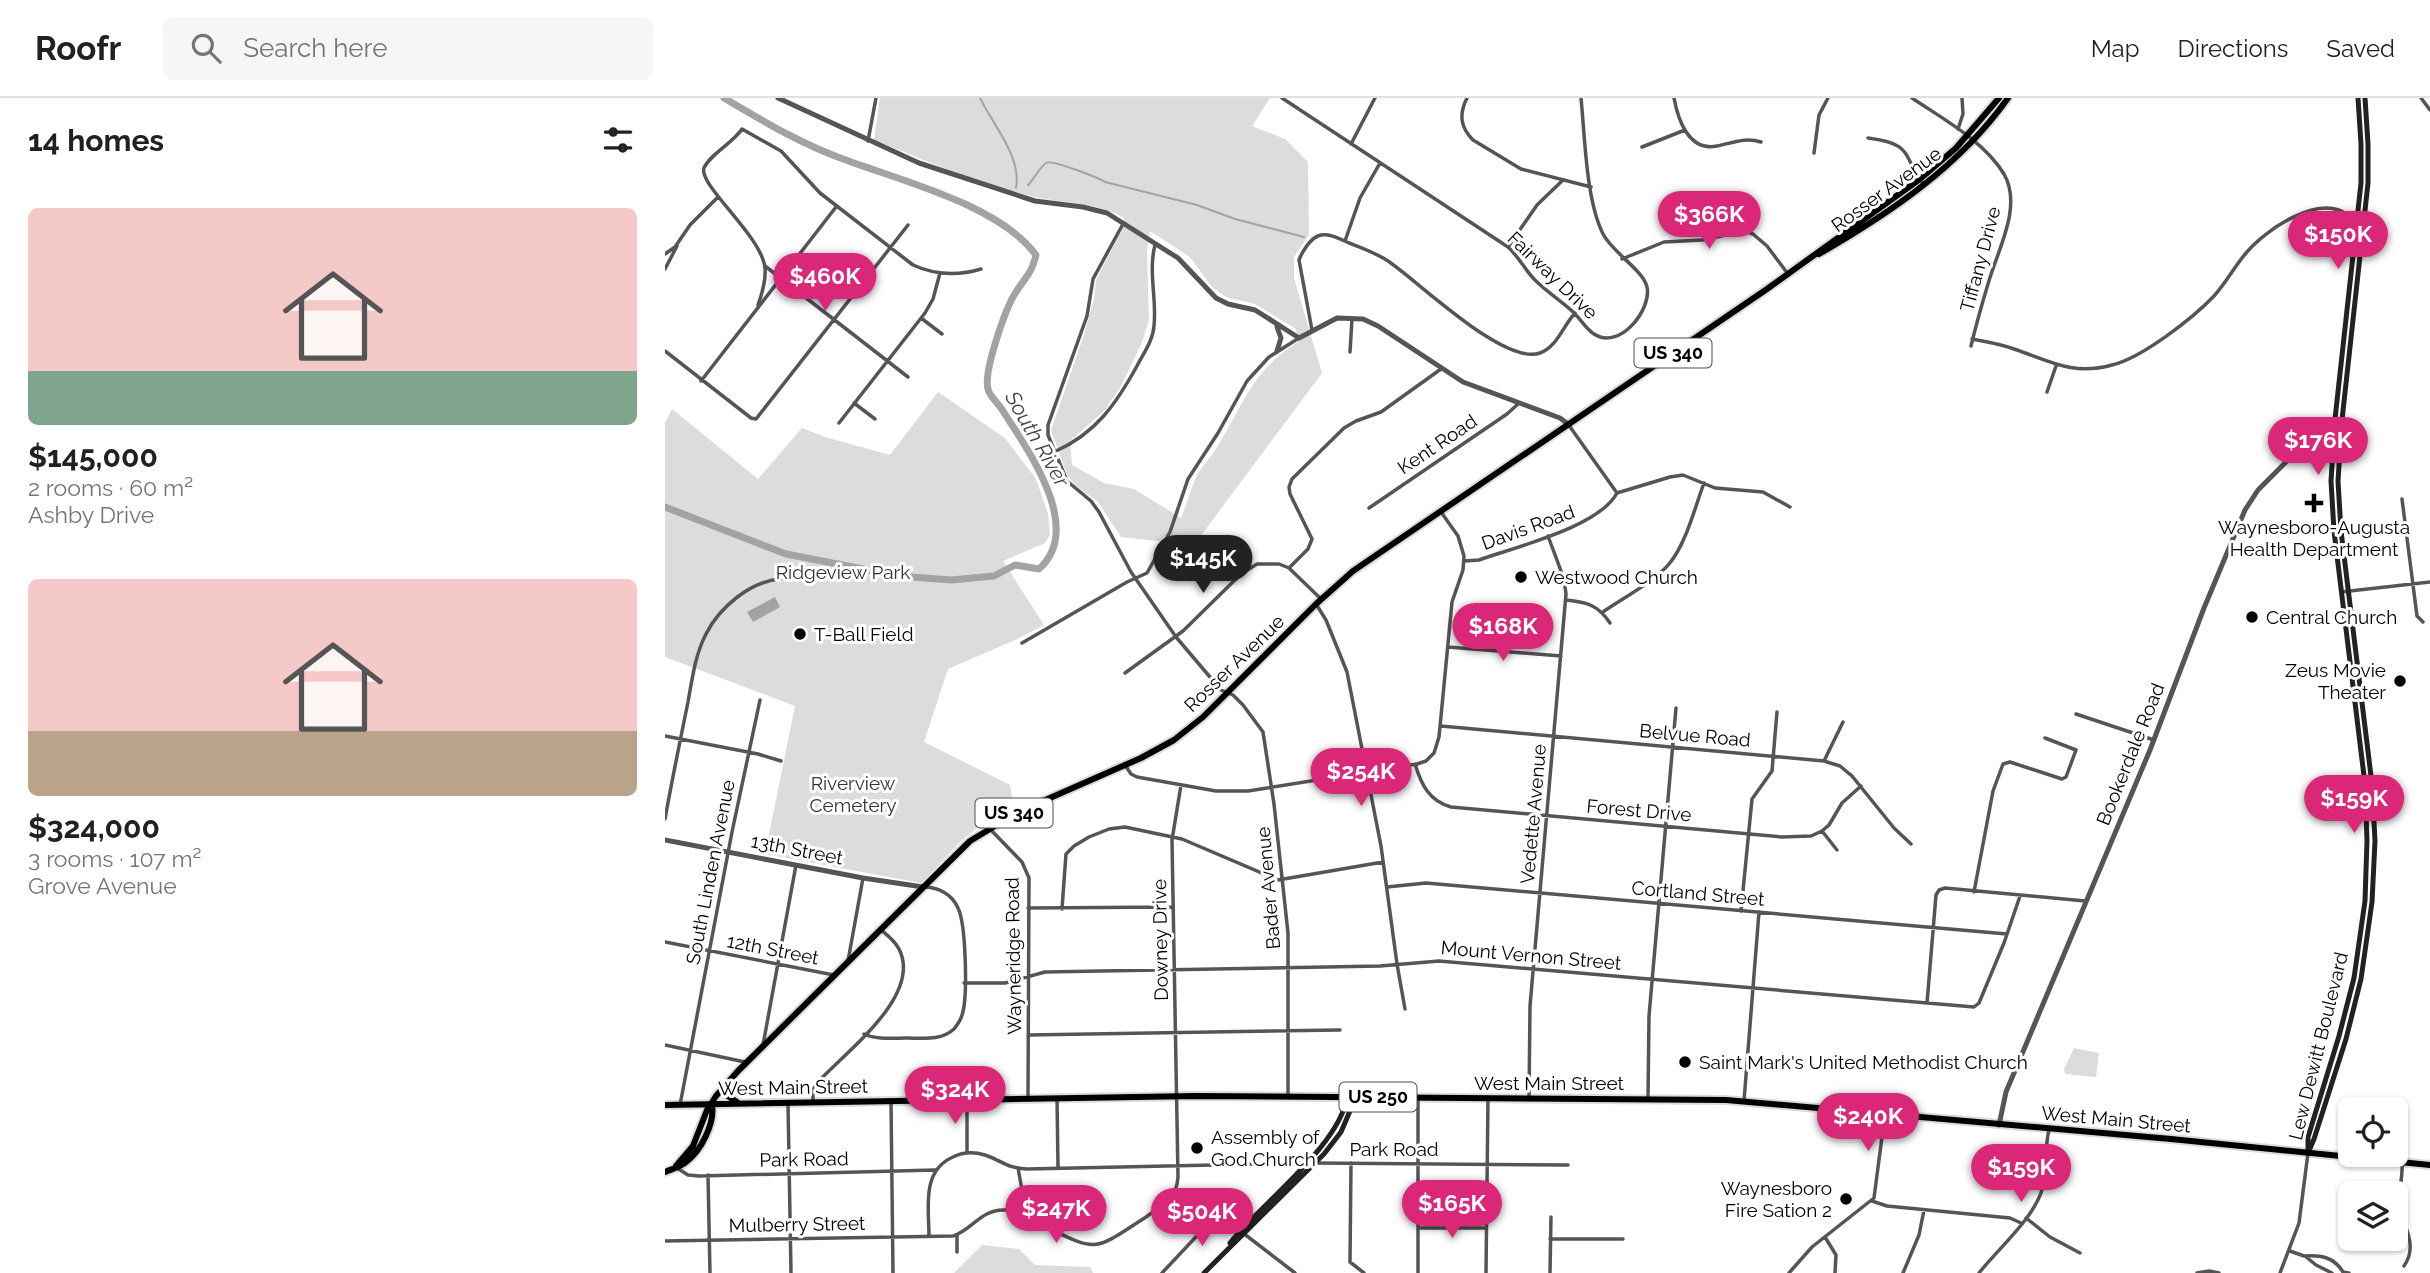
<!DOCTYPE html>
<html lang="en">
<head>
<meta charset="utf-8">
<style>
	:root { --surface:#fff; --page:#f6f6f6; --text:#202124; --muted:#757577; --line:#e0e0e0; --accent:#db2777 }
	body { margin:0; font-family:Raleway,sans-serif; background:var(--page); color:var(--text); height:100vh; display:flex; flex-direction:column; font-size:26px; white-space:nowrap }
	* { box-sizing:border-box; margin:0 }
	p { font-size:23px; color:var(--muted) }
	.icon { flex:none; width:38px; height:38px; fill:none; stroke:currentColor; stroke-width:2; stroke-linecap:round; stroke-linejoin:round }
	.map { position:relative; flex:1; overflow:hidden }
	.sheet { display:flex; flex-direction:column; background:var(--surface); width:665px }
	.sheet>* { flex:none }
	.fabs { position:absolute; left:1673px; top:999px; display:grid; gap:14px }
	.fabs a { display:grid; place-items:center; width:70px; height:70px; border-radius:10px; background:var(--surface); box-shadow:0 2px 5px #0004; font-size:35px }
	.price { position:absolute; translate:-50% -60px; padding:0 16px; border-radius:24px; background:var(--accent); color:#fff; font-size:23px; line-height:46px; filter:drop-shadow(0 2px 4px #0008) }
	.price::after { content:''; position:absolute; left:50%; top:42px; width:21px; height:16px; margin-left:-10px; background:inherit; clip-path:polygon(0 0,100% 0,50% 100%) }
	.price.on { background:#222; color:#fff }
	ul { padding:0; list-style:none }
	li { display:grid; align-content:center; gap:14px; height:371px; padding:0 28px }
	li span { display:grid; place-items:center; height:217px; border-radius:10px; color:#555 }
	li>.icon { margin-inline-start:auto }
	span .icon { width:126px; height:126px; fill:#fffc; stroke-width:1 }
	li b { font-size:30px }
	h2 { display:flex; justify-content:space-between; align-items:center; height:84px; padding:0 28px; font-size:30px }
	header { display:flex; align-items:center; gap:42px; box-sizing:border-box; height:98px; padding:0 35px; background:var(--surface); border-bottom:2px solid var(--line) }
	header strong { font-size:33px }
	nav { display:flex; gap:38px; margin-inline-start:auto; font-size:24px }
	.search { width:490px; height:63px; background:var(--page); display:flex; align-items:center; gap:18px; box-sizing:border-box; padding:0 24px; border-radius:10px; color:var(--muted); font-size:26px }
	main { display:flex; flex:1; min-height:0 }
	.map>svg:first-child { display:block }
	.green { fill:#dcdcdc; fill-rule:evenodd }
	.water { fill:#a3a3a3 }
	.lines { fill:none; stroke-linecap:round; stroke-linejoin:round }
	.stream { stroke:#a3a3a3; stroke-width:2 }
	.river { stroke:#a3a3a3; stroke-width:7 }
	.primary-casing { stroke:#dbdbdb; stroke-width:10 }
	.minor { stroke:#555; stroke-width:3.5 }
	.tertiary { stroke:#555; stroke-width:5 }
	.secondary { stroke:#222; stroke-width:5 }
	.primary { stroke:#000; stroke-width:6 }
	.poi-dot { fill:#000; stroke:#fff; stroke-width:2.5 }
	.labels { text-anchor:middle; stroke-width:6; stroke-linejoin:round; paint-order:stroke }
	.shield { fill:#fff; stroke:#4c4c4c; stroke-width:2 }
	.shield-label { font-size:18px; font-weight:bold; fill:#000 }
	.street-label { font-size:19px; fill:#000; stroke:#fff }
	.poi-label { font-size:19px; fill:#000; stroke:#fff; text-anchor:start }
	.park-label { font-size:19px; fill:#333; stroke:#fff }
	.water-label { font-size:21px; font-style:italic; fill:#444; stroke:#fff }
</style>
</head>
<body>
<header>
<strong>Roofr</strong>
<div class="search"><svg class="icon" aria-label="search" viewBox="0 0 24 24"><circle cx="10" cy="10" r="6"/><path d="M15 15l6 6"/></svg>Search here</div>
<nav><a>Map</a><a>Directions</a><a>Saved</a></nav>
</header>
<main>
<section class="sheet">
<h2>14 homes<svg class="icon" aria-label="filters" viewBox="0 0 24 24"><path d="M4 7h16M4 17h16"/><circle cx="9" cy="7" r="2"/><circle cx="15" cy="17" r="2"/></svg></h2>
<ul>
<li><span style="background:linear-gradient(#f6c9c9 75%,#7fa58c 0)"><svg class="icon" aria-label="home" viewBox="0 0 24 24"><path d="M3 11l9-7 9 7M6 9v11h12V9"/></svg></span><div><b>$145,000</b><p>2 rooms · 60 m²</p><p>Ashby Drive</p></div></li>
<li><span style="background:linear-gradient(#f6c9c9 70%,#b9a48a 0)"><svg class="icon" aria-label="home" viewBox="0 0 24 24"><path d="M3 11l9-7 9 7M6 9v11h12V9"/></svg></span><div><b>$324,000</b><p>3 rooms · 107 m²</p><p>Grove Avenue</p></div></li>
</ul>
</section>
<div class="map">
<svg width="1765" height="1175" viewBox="0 0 1765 1175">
	<rect width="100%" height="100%" fill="#fff"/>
	<path class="green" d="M 215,0 L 605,0 L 587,28 L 620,41 L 643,64 L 644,137 L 629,159 L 629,180 L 657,275 L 529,447 L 456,439 L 433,404 L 410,387 L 402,377 L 386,332 L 419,237 L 429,201 L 431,182 L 458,130 L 459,120 C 430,103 397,106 366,98 C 316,87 257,61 209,42 ZM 485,133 L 525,159 L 547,189 L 561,199 L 590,206 L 631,231 L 633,244 C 587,272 579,306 552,349 C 547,358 539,366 533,375 C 526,389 522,406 516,420 L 469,391 L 439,385 L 407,367 L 405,343 L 440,312 L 455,290 L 476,247 L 484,222 L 482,153 Z
		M 273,294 L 340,340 L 371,381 L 383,416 L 385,437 L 380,445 L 338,463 L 379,527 L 350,542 L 283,571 L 259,644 L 345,687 L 349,710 L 320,724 L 298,741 L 256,785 L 100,756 L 130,608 L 0,559 L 0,325 L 7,311 L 93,381 L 137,330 L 160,339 L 225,357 Z
		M 1409,950 L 1434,955 L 1431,979 L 1400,976 L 1399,971 Z
		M 317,1147 L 354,1151 L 370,1167 L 425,1169 L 428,1175 L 289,1175 Z"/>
	<path class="water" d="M 110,499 L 115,509 L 88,524 L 82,514 Z"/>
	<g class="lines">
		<path class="stream" d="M 315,0 C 328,27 357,59 351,90
			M 363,87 C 369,81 375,69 381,65 C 386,61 434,80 440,84 L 532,107 L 570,121 L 639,139"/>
		<path class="river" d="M 0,409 L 121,456 L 234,478 L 286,482 L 329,478 L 350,467 L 374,471 C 420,430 362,351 338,313 C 334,306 324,298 323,291 C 318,274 341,209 351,194 C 361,178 366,177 371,157 C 335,107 234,82 178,61 C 136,46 98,23 59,0"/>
		<g class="primary-casing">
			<path id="primary" d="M 1154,156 C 1225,115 1295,68 1343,0
				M 62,987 L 61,997 L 72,1004
				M 0,1007 L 531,998 L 1061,1002 L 1506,1041 L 1765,1067
				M 11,1068 L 28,1048 L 42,1012 L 51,998 L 73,973 L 305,743 L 353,714 L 476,660 L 509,642 L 538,619 L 651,506 L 688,473 L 1102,191 L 1255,81 L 1291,50 L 1334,0
				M 0,1074 C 7,1071 16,1069 21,1064 C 36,1053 50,1025 47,1007"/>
		</g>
		<path class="minor" d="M 617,0 L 843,149 C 854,159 860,172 870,182 C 882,194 895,202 907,213 C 915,220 920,230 929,236 C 955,253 987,211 982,189 C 978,172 948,155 938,136 C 921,102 920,40 916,0
			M 802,0 C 794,16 795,29 808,42 L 856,71 L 926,89
			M 1009,0 C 1013,22 1024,54 1052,48 C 1068,45 1080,39 1096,44
			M 1247,0 C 1278,21 1319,43 1339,76 C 1358,109 1332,153 1323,186 C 1317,206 1311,227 1306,248
			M 1756,0 L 1765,12
			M 1293,31 L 1298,16 L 1297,0
			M 1203,40 C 1249,46 1236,56 1259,87
			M 203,43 L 211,0
			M 686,46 L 710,0
			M 977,49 L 1020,32
			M 1149,55 L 1154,17 L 1163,0
			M 458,126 L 428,181 L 422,218 L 383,327 L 383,337 L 402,383 L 426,403 L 434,414 L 466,474 L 511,539 L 556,592 L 568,597 L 578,607 L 598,634 L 609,706 L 623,835 L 623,998
			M 680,143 L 695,100 L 715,65
			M 843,149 L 872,107 L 898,82
			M 0,156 L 10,149 L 25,127 L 53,99
			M 957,161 L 999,144 L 1037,142 L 1080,133 L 1088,136 L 1102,148 L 1123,176
			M 100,168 L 243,279
			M 0,171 L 12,148
			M 93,207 C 97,196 101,182 100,170 C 97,138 33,87 39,70 C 45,56 68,45 77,31 L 116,53 L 155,95 L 248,167 C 270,177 293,178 316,171
			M 256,220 L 277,236
			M 647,232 L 634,162 C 637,154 645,141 653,138 C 663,134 675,141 684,145 C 697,150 711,155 723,163 C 753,183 839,268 875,255 C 892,249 898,228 910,215
			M 1307,241 C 1322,244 1336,246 1349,251 C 1385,263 1407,278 1447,267 C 1477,260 1528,220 1549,198 C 1561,185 1569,169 1581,155 C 1600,132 1654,95 1683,117
			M 0,253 L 86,320 L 91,321 L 243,127
			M 685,254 L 687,221
			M 36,283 L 171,109
			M 1382,294 L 1391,268
			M 189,305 L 210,321
			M 174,325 L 260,215 L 268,201 L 275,175
			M 903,326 L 952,395
			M 391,353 C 431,335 451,306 472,268 C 478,256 488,243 489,228 C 492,201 483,174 490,147
			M 1737,401 L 1752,518 L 1758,524
			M 704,410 L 842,316 L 853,306
			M 799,463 L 814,462 C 850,449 934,429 952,395 L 1005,379 L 1018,377 L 1050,390 L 1098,394 L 1125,409
			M 624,470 L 643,451 L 647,441 L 625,396 L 624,389 L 627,381 L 679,330 L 691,323 L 716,314 L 776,271
			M 1676,494 L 1765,484
			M 901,502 C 922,504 933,507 945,525
			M 651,506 L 661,522 L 682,574 L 716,748 L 732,866 L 740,911
			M 938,514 C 958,500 989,484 1004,466 C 1021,446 1030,409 1039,385
			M 357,545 L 462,484 L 482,475 L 505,434 L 523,381 L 553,335 L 582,283 L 604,259 L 634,240
			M 783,549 L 896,558
			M 460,575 L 518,533 L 576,476 L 592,466 L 614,466 L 624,470 L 656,501
			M 1411,616 L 1489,642
			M 776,628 L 1159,663 L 1175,668 L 1187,678 L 1229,730 L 1246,746
			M 0,638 L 93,656 L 116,663
			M 1159,663 L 1178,624
			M 750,666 C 756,686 764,703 786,709 L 1117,739 L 1146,738 L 1157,733 L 1164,727 L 1177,705 L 1196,688
			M 460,667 L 466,676 L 472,679 L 551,693 L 583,693 L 752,666 L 761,663 L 769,655 L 774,639 L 787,504 L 798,472 L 799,458 L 793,438 L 776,414
			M 0,721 C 7,682 15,643 23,604 C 27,582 30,557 41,536 C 54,510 85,483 116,481
			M 325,731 L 357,764 L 364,780 L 363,999
			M 1157,733 L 1172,752
			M 722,789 L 761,785 L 1342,836
			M 1309,794 L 1328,693 L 1338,666 L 1345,664 L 1397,681 L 1401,679 L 1411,652 L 1380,640
			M 363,810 L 507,809
			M 397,811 L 401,756 L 409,748 L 424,739 L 444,731 L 460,729 L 517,741 L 613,782 L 718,764
			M 1076,813 L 1087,701 L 1107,673 L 1112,614
			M 0,844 L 169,877
			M 183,863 L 198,780
			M 299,885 L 340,885 L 380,874 L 715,868 L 774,863 L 1309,909 L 1314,905 L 1339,845 L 1355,798
			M 1262,905 L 1271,797 L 1274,792 L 1280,790 L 1420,803
			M 199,936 C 212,942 228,940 242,940 C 257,940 276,943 289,931 C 292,927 296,922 297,917 C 303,900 301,826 293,810 C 287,796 273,789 258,789
			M 363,937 L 675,932
			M 0,947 L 80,964
			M 98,947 L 131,767
			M 392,1000 L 393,1069
			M 753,1000 L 753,1175
			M 864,1001 L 865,908 L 901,496 L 899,481 L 883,438
			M 983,1001 L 984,918 L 1011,610
			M 226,1003 L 228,1175
			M 1079,1003 L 1094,814
			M 148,1004 L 148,992 L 151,986 C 179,955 258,898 234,851 C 230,843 222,837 215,831
			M 123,1005 L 126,1175
			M 15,1007 L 67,734 L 95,602
			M 302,1055 L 302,1002
			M 650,1065 L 903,1067
			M 686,1065 L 685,1164 L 699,1175
			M 1737,1065 C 1738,1078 1734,1091 1734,1104 C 1735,1125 1755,1145 1739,1168
			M 12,1070 L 23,1077 L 34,1078 L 270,1072
			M 353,1070 L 357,1092 L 356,1117
			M 43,1077 L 45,1175
			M 1207,1103 L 1222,1108 L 1345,1120 L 1356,1125
			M 1361,1120 L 1385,1139 L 1415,1155
			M 753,1130 L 821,1130
			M 292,1137 L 292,1154
			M 264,1138 C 264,1110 256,1073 288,1059 C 298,1054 310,1054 320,1057 C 338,1063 341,1070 362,1071 L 642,1065
			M 1160,1139 L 1171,1157 L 1170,1175
			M 885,1141 L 958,1141
			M 0,1143 L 288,1138 C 307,1132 316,1111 340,1112 C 352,1113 364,1120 375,1126 C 433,1154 426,1155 481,1119 C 499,1106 511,1103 513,1079 L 507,742 L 516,687
			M 1625,1153 L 1639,1158
			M 497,1175 L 544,1125 L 554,1122 L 565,1125 L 630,1175
			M 821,1175 L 823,1000
			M 885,1175 L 886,1119
			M 1124,1175 L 1147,1149 L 1209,1100 L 1220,1016
			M 1238,1175 L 1254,1137 L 1259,1112
			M 1314,1175 C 1333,1151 1368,1121 1377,1092 C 1383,1072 1379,1051 1384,1032
			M 1532,1175 L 1544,1173 L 1554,1175
			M 1615,1175 L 1634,1125 L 1643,1055
			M 1667,1175 L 1651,1167 L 1640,1158 C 1656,1157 1669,1159 1678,1174 L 1684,1175"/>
		<path class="tertiary" d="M 113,0 L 254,65 L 370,103 L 418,109 L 442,115 L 513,160 L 551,200 L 563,206 L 590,212 L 634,240 L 672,220 L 698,221 L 713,228 L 798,284 L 895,320 L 903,326
			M 612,253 L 616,240 L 612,229
			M 0,742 L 198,780 L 258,789
			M 1334,1027 L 1341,994 L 1485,652 L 1539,510 L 1580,412 L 1593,392 L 1632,353 L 1651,346 L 1675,346"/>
		<path class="secondary" d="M 1643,1052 L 1643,1039 L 1674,938 L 1689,880 L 1700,803 L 1702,743 L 1700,686 L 1669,433 L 1666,383 L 1670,321 L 1696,85 L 1696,46 L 1693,0
			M 1643,1055 L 1649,1041 L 1681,941 L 1696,881 L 1707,804 L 1710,743 L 1707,686 L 1676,433 L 1673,383 L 1677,322 L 1703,85 L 1703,46 L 1700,0
			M 565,1145 C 597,1105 675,1047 682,999
			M 539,1175 L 659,1056 L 676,1034 L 691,999"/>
		<use href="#primary" class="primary"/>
	</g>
	<g class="poi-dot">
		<path d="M1645.5 394.5h7v7h7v7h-7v7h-7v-7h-7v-7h7z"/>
		<circle cx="856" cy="479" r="7"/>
		<circle cx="1587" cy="519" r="7"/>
		<circle cx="135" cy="536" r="7"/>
		<circle cx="1735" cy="583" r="7"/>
		<circle cx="1020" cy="964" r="7"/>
		<circle cx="532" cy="1050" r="7"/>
		<circle cx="1181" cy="1101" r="7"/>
	</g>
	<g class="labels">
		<g class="shield">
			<rect x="969.5" y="240.5" width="77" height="29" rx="5"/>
			<rect x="310.5" y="700.5" width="77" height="29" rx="5"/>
			<rect x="674.5" y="984.5" width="77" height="29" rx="5"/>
		</g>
		<g class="shield-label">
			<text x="1008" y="261">US 340</text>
			<text x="349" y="721">US 340</text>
			<text x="713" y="1005">US 250</text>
		</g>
		<g class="street-label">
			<text transform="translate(1221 91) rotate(-36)" y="7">Rosser Avenue</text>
			<text transform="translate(1315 161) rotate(-75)" y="7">Tiffany Drive</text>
			<text transform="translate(888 177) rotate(44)" y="7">Fairway Drive</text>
			<text transform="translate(772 346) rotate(-34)" y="7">Kent Road</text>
			<text transform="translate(863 429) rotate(-20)" y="7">Davis Road</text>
			<text transform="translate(569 565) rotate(-44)" y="7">Rosser Avenue</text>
			<text transform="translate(1030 637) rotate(5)" y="7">Belvue Road</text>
			<text transform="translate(1465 656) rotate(-68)" y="7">Bookerdale Road</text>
			<text transform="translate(974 712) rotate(5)" y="7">Forest Drive</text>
			<text transform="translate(868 716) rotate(-85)" y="7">Vedette Avenue</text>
			<text transform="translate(132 751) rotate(11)" y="7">13th Street</text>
			<text transform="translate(45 774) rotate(-79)" y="7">South Linden Avenue</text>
			<text transform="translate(603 790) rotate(-95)" y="7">Bader Avenue</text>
			<text transform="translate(1033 795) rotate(5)" y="7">Cortland Street</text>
			<text transform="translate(495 842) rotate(-91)" y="7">Downey Drive</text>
			<text transform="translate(108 851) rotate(11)" y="7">12th Street</text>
			<text transform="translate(866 857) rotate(5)" y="7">Mount Vernon Street</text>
			<text transform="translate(348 858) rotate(-91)" y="7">Wayneridge Road</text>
			<text transform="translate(1653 948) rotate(-76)" y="7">Lew Dewitt Boulevard</text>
			<text x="884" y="992">West Main Street</text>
			<text transform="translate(128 989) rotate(-1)" y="7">West Main Street</text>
			<text transform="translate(1451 1021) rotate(5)" y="7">West Main Street</text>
			<text x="729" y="1058">Park Road</text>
			<text transform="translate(139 1061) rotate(-1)" y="7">Park Road</text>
			<text transform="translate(132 1126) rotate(-1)" y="7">Mulberry Street</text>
		</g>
		<g class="poi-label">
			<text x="1649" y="436" text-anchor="middle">Waynesboro-Augusta<tspan x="1649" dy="22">Health Department</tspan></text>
			<text x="870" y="486">Westwood Church</text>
			<text x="1601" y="526">Central Church</text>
			<text x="149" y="543">T-Ball Field</text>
			<text x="1721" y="579" text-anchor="end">Zeus Movie<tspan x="1721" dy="22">Theater</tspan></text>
			<text x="1034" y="971">Saint Mark's United Methodist Church</text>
			<text x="546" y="1046">Assembly of<tspan x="546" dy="22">God Church</tspan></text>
			<text x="1167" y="1097" text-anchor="end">Waynesboro<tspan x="1167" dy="22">Fire Sation 2</tspan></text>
		</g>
		<g class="park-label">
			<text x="178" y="481">Ridgeview Park</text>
			<text x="188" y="692">Riverview<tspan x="188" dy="22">Cemetery</tspan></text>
		</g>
		<g class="water-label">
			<text transform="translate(372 341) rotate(60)" y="7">South River</text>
		</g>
	</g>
</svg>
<div class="fabs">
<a><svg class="icon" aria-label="locate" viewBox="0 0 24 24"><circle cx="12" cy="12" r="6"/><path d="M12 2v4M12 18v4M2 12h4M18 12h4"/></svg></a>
<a><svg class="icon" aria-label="layers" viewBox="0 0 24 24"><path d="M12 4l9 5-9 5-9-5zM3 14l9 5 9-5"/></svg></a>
</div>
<b class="price" style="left:1044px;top:153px">$366K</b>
<b class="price" style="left:1673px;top:173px">$150K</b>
<b class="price" style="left:160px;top:215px">$460K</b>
<b class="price" style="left:1653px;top:379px">$176K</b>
<b class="price on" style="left:538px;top:497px">$145K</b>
<b class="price" style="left:838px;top:565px">$168K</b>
<b class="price" style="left:696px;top:710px">$254K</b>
<b class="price" style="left:1689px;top:737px">$159K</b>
<b class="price" style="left:290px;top:1028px">$324K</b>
<b class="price" style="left:1203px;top:1055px">$240K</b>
<b class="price" style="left:1356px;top:1106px">$159K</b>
<b class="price" style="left:787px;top:1142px">$165K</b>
<b class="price" style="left:391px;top:1147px">$247K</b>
<b class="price" style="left:537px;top:1150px">$504K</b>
</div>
</main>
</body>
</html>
